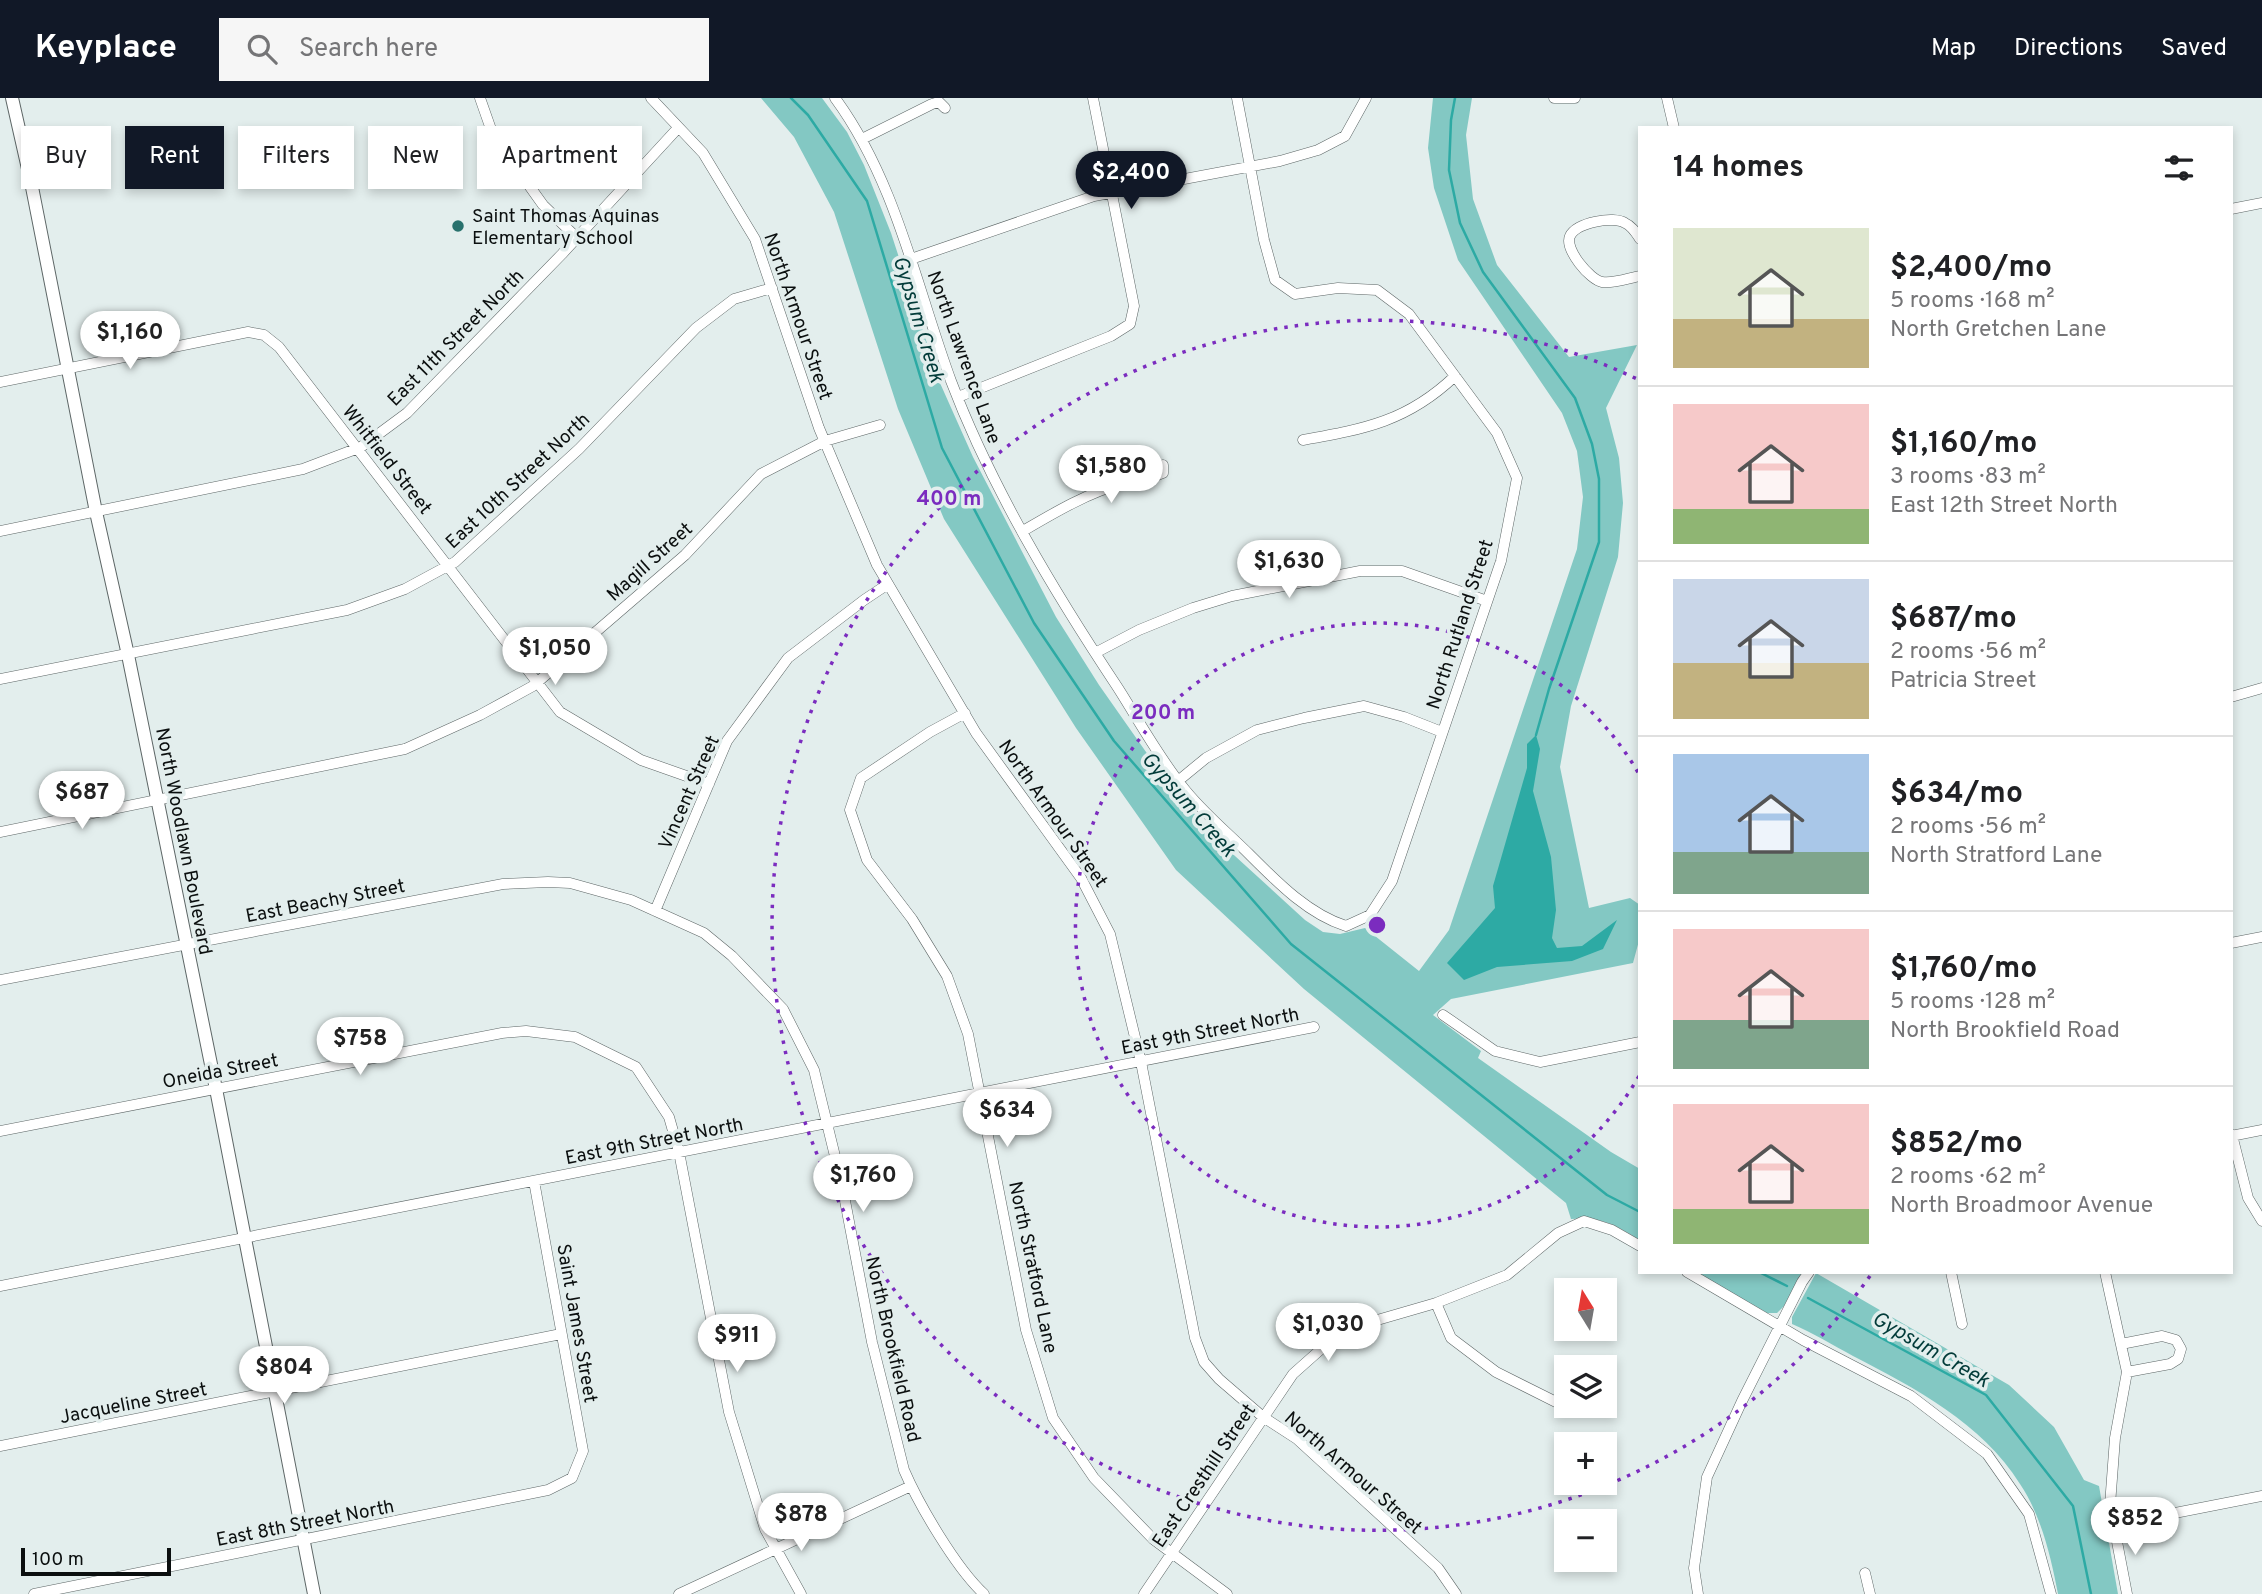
<!DOCTYPE html>
<html lang="en">
<head>
<meta charset="utf-8">
<style>
	:root { --surface:#fff; --page:#f6f6f6; --text:#202124; --muted:#757577; --line:#e0e0e0; --accent:#111827 }
	body { margin:0; font-family:Overpass,sans-serif; background:var(--page); color:var(--text); height:100vh; display:flex; flex-direction:column; font-size:26px; white-space:nowrap }
	* { box-sizing:border-box; margin:0 }
	p { font-size:23px; color:var(--muted) }
	.icon { flex:none; width:38px; height:38px; fill:none; stroke:currentColor; stroke-width:2; stroke-linecap:round; stroke-linejoin:round }
	.map { position:relative; flex:1; overflow:hidden }
	.side { position:absolute; left:1638px; top:28px; width:595px; height:1148px; display:flex; flex-direction:column; background:var(--surface); border-radius:0px; box-shadow:0 4px 10px #0003 }
	.side>* { flex:none }
	.banner { position:absolute; left:21px; top:28px; width:665px; height:63px; display:flex; gap:14px }
	.needle { width:46px; rotate:349deg }
	.controls { position:absolute; left:1554px; top:1180px; display:grid; gap:14px }
	.controls a { display:grid; place-items:center; width:63px; height:63px; border-radius:0px; background:var(--surface); box-shadow:0 4px 10px #0003; font-size:35px }
	.scale { position:absolute; left:21px; bottom:18px; width:150px; box-sizing:border-box; padding-left:7px; border:4px solid #0b0f0f; border-top:0; font-size:19px; line-height:24px; white-space:nowrap; color:#0b0f0f; -webkit-text-stroke:5px #e3eeed; paint-order:stroke }
	.price { position:absolute; translate:-50% -60px; padding:0 16px; border-radius:24px; background:#fff; color:#222; font-size:23px; line-height:46px; filter:drop-shadow(0 2px 4px #0008) }
	.price::after { content:''; position:absolute; left:50%; top:42px; width:21px; height:16px; margin-left:-10px; background:inherit; clip-path:polygon(0 0,100% 0,50% 100%) }
	.price.selected { background:var(--accent); color:#fff }
	ul { padding:0; list-style:none }
	li { display:flex; align-items:center; gap:21px; height:175px; padding:0 35px }
	li+li { border-top:2px solid var(--line) }
	li span { display:grid; place-items:center; flex:none; width:196px; height:140px; border-radius:0px; color:#555 }
	li>.icon { margin-inline-start:auto }
	span .icon { width:84px; height:84px; fill:#fffc; stroke-width:1 }
	li b { font-size:30px }
	h2 { display:flex; justify-content:space-between; align-items:center; height:84px; padding:0 35px; font-size:30px }
	.chip { padding:0 24px; border-radius:0px; background:var(--surface); box-shadow:0 4px 10px #0003; font-size:24px; line-height:63px }
	.chip.selected { background:var(--accent); color:#fff }
	header { display:flex; align-items:center; gap:42px; box-sizing:border-box; height:98px; padding:0 35px; background:var(--accent); color:#fff }
	header strong { font-size:33px }
	nav { display:flex; gap:38px; margin-inline-start:auto; font-size:24px }
	.search { width:490px; height:63px; background:var(--page); display:flex; align-items:center; gap:18px; box-sizing:border-box; padding:0 24px; border-radius:0px; color:var(--muted); font-size:26px }
	.map>svg:first-child { display:block }
	.green { fill:#83c8c3 }
	.water { fill:#2daaa4 }
	.lines { fill:none; stroke-linecap:round; stroke-linejoin:round }
	.stream { stroke:#2daaa4; stroke-width:2.5 }
	.minor-casing { stroke:#5d6666; stroke-width:11 }
	.major-casing { stroke:#5d6666; stroke-width:14 }
	.minor { stroke:#fff; stroke-width:10 }
	.major { stroke:#fff; stroke-width:12 }
	.ring { fill:none; stroke:#7b2cbf; stroke-width:3.5; stroke-dasharray:3.5 7 }
	.poi-dot { fill:#28716d; stroke:#e3eeed; stroke-width:2.5 }
	.labels { text-anchor:middle; stroke-width:7; stroke-linejoin:round; paint-order:stroke }
	.poi-label { font-size:19px; fill:#0b0f0f; stroke:#e3eeed; text-anchor:start }
	.street-label { font-size:19px; fill:#0b0f0f; stroke:#e3eeed }
	.water-label { font-size:21px; font-style:italic; fill:#023b39; stroke:#e3eeed }
	.centre { fill:#7b2cbf; stroke:#e3eeed; stroke-width:3.5 }
	.ring-label { font-size:21px; text-anchor:middle; font-weight:bold; fill:#7b2cbf; stroke:#e3eeed; stroke-width:7; stroke-linejoin:round; paint-order:stroke }
</style>
</head>
<body>
<header>
<strong>Keyplace</strong>
<div class="search"><svg class="icon" aria-label="search" viewBox="0 0 24 24"><circle cx="10" cy="10" r="6"/><path d="M15 15l6 6"/></svg>Search here</div>
<nav><a>Map</a><a>Directions</a><a>Saved</a></nav>
</header>
<div class="map">
<svg width="2262" height="1496" viewBox="0 0 2262 1496">
	<rect width="100%" height="100%" fill="#e3eeed"/>
	<path class="green" d="M 761,0 L 822,0 L 847,34 L 864,67 L 891,135 L 940,285 L 973,359 L 1056,519 L 1099,587 L 1172,691 L 1224,748 L 1305,822 L 1323,834 L 1340,836 L 1365,830 L 1419,873 L 1449,832 L 1577,451 L 1583,399 L 1577,353 L 1562,315 L 1458,162 L 1434,90 L 1428,50 L 1433,0 L 1472,0 L 1466,37 L 1473,101 L 1497,167 L 1569,259 L 1637,247 L 1606,310 L 1619,360 L 1623,405 L 1618,459 L 1571,608 L 1560,669 L 1589,810 L 1630,800 L 1640,807 L 1640,839 L 1633,865 L 1451,901 L 1433,917 L 1481,953 L 1478,960 L 1611,1054 L 1640,1071 L 1640,1142 C 1613,1126 1603,1119 1571,1121 L 1566,1105 L 1304,891 L 1176,772 L 1076,630 L 944,421 L 898,311 L 834,114 L 794,39 Z
		M 1696,1174 L 1802,1174 L 1784,1208 L 1777,1215 L 1767,1215 Z
		M 1816,1175 L 2009,1287 L 2054,1329 L 2084,1382 L 2099,1388 L 2118,1496 L 2058,1496 C 2051,1459 2041,1417 2020,1386 C 1982,1325 1915,1290 1853,1258 C 1833,1247 1813,1235 1792,1226 L 1792,1219 Z"/>
	<path class="water" d="M 1536,637 L 1540,651 L 1533,693 L 1551,759 L 1556,812 L 1552,840 L 1557,850 L 1582,848 L 1617,822 L 1603,851 L 1572,863 L 1497,869 L 1464,882 L 1447,865 L 1495,810 L 1493,788 L 1527,670 L 1527,646 Z"/>
	<g class="lines">
		<path class="stream" d="M 791,0 L 808,17 L 867,103 L 942,350 L 1034,525 L 1114,643 L 1291,846 L 1607,1097 L 1640,1114
			M 1455,0 L 1451,22 L 1449,72 L 1460,125 L 1483,174 L 1575,300 L 1592,346 L 1599,381 L 1599,444 L 1549,591 L 1536,637
			M 1759,1174 L 1787,1188
			M 1808,1200 L 1986,1297 L 2073,1408 L 2091,1496"/>
		<g class="minor-casing">
			<path id="minor" d="M 480,0 L 493,37 L 543,107 L 577,140
				M 651,0 L 703,55 L 755,141 L 819,330 L 877,467 L 976,635 L 1081,780 L 1110,836 L 1141,964 L 1195,1240 L 1204,1264 L 1219,1281 L 1263,1319 L 1297,1341 L 1438,1470 L 1456,1496
				M 835,0 C 896,83 916,188 951,283 C 992,391 1055,495 1118,590 C 1139,623 1158,658 1182,688 C 1201,713 1227,734 1249,756 C 1277,784 1308,816 1346,828 L 1370,817 L 1392,783 L 1501,463 L 1517,380 L 1497,335 L 1409,216 L 1377,192 L 1338,190 L 1295,196 L 1275,182 L 1264,142 L 1237,0
				M 1554,0 L 1575,0
				M 1667,0 L 1674,30
				M 862,41 L 932,6 L 939,4 L 945,10
				M 2231,111 L 2262,105
				M 1640,141 C 1636,135 1632,128 1625,125 C 1614,118 1577,124 1570,138 C 1564,151 1590,182 1602,184 C 1613,186 1629,180 1640,178
				M 911,161 L 1094,98 L 1280,63 L 1318,52 L 1345,38 L 1366,0
				M 0,284 L 248,234 L 264,237 L 279,249 L 560,614 L 641,662 L 709,686
				M 958,299 L 1111,238 L 1130,226 L 1134,208 L 1093,0
				M 1303,342 C 1365,331 1408,323 1455,278
				M 0,433 L 303,371 L 361,349 L 407,315 L 562,156 L 678,30
				M 1023,433 C 1052,416 1089,394 1121,386 C 1135,382 1149,381 1163,375 L 1163,367
				M 1095,555 L 1139,532 L 1193,510 L 1232,498 L 1360,473 L 1402,473 L 1487,503
				M 0,581 L 347,512 L 405,491 L 455,464 L 579,351 L 696,230 L 734,201 L 772,190
				M 2231,599 L 2262,590
				M 965,615 L 930,634 L 861,680 L 850,712 L 867,762 L 912,821 L 947,878 L 968,936 L 1026,1232 L 1053,1320 L 1094,1380 L 1153,1441 L 1227,1496
				M 1178,683 L 1206,660 L 1257,632 L 1304,620 L 1364,608 L 1404,619 L 1442,634
				M 0,734 L 405,651 L 480,617 L 533,588 L 685,457 L 761,376 L 825,343 L 880,327
				M 655,813 L 727,643 L 788,560 L 864,502 L 888,486
				M 2231,845 L 2262,839
				M 0,882 L 503,786 L 548,784 L 570,785 L 631,802 L 704,835 L 732,858 L 783,911 L 814,972 L 842,1087 L 872,1244 L 904,1372 C 919,1407 956,1470 984,1496
				M 1443,917 L 1495,953 L 1540,964 L 1640,944
				M 0,1033 L 502,935 L 526,933 L 575,939 L 636,969 L 669,1019 L 679,1054 L 729,1314 L 765,1431 L 801,1496
				M 2232,1037 L 2248,1100 L 2262,1123
				M 2231,1038 L 2262,1032
				M 1687,1174 L 1803,1242 L 1911,1298 L 1987,1356 L 2029,1416 L 2051,1496
				M 1951,1174 L 1962,1226
				M 2105,1174 L 2127,1274 L 2115,1340 L 2110,1407 L 2127,1496
				M 0,1188 L 1314,929
				M 1436,1205 L 1451,1240 L 1496,1274 L 1556,1304
				M 2121,1246 L 2162,1238 L 2176,1242 L 2181,1251 L 2178,1261 L 2170,1266 L 2127,1274
				M 0,1348 L 561,1236
				M 2114,1427 L 2262,1398
				M 1865,1475 L 1870,1496
				M 34,1496 L 548,1392 L 572,1380 L 583,1353 L 534,1083
				M 679,1496 L 911,1388
				M 1144,1496 L 1293,1276 L 1329,1244 L 1367,1225 L 1436,1205 L 1507,1177 L 1558,1135 L 1584,1123 L 1612,1132 L 1640,1148
				M 1698,1496 L 1694,1470 L 1707,1379 L 1742,1303 L 1802,1184 L 1809,1174"/>
		</g>
		<g class="major-casing">
			<path id="major" d="M 12,0 L 31,84 L 96,414 L 128,557 L 216,991 L 314,1496"/>
		</g>
		<use href="#minor" class="minor"/>
		<use href="#major" class="major"/>
	</g>
	<g class="ring">
		<path d="M1639 978A302 302 0 1 1 1639 676"/>
		<path d="M1870 1178A605 605 0 1 1 1637 281"/>
	</g>
	<circle class="poi-dot" cx="458" cy="128" r="7"/>
	<g class="labels">
		<g class="poi-label">
			<text x="472" y="124">Saint Thomas Aquinas<tspan x="472" dy="22">Elementary School</tspan></text>
		</g>
		<g class="street-label">
			<text transform="translate(799 218) rotate(71)" y="7">North Armour Street</text>
			<text transform="translate(455 239) rotate(-45)" y="7">East 11th Street North</text>
			<text transform="translate(965 259) rotate(70)" y="7">North Lawrence Lane</text>
			<text transform="translate(388 361) rotate(52)" y="7">Whitfield Street</text>
			<text transform="translate(517 382) rotate(-43)" y="7">East 10th Street North</text>
			<text transform="translate(649 463) rotate(-42)" y="7">Magill Street</text>
			<text transform="translate(1459 526) rotate(-72)" y="7">North Rutland Street</text>
			<text transform="translate(688 694) rotate(-66)" y="7">Vincent Street</text>
			<text transform="translate(1054 715) rotate(55)" y="7">North Armour Street</text>
			<text transform="translate(185 743) rotate(79)" y="7">North Woodlawn Boulevard</text>
			<text transform="translate(325 802) rotate(-11)" y="7">East Beachy Street</text>
			<text transform="translate(1210 932) rotate(-11)" y="7">East 9th Street North</text>
			<text transform="translate(220 972) rotate(-11)" y="7">Oneida Street</text>
			<text transform="translate(654 1042) rotate(-11)" y="7">East 9th Street North</text>
			<text transform="translate(1034 1169) rotate(78)" y="7">North Stratford Lane</text>
			<text transform="translate(578 1225) rotate(80)" y="7">Saint James Street</text>
			<text transform="translate(894 1251) rotate(77)" y="7">North Brookfield Road</text>
			<text transform="translate(133 1304) rotate(-11)" y="7">Jacqueline Street</text>
			<text transform="translate(1354 1374) rotate(41)" y="7">North Armour Street</text>
			<text transform="translate(1203 1377) rotate(-56)" y="7">East Cresthill Street</text>
			<text transform="translate(305 1424) rotate(-11)" y="7">East 8th Street North</text>
		</g>
		<g class="water-label">
			<text transform="translate(919 221) rotate(73)" y="7">Gypsum Creek</text>
			<text transform="translate(1189 706) rotate(49)" y="7">Gypsum Creek</text>
			<text transform="translate(1931 1251) rotate(30)" y="7">Gypsum Creek</text>
		</g>
	</g>
	<circle cx="1377" cy="827" r="10" class="centre"/>
	<g class="ring-label">
		<text x="949" y="407">400 m</text>
		<text x="1163" y="621">200 m</text>
	</g>
</svg>
<div class="controls">
<a><svg class="needle" viewBox="-14 -14 28 28"><path d="M0-13l5 13h-10z" fill="#e53935"/><path d="M0 13l5-13h-10z" fill="#757577"/></svg></a>
<a><svg class="icon" aria-label="layers" viewBox="0 0 24 24"><path d="M12 4l9 5-9 5-9-5zM3 14l9 5 9-5"/></svg></a>
<a>+</a>
<a>−</a>
</div>
<div class="scale">100 m</div>
<b class="price selected" style="left:1131px;top:113px">$2,400</b>
<b class="price" style="left:130px;top:273px">$1,160</b>
<b class="price" style="left:1111px;top:407px">$1,580</b>
<b class="price" style="left:1289px;top:502px">$1,630</b>
<b class="price" style="left:555px;top:589px">$1,050</b>
<b class="price" style="left:82px;top:733px">$687</b>
<b class="price" style="left:360px;top:979px">$758</b>
<b class="price" style="left:1007px;top:1051px">$634</b>
<b class="price" style="left:863px;top:1116px">$1,760</b>
<b class="price" style="left:1328px;top:1265px">$1,030</b>
<b class="price" style="left:737px;top:1276px">$911</b>
<b class="price" style="left:284px;top:1308px">$804</b>
<b class="price" style="left:801px;top:1455px">$878</b>
<b class="price" style="left:2135px;top:1459px">$852</b>
<div class="banner">
<a class="chip">Buy</a>
<a class="chip selected">Rent</a>
<a class="chip">Filters</a>
<a class="chip">New</a>
<a class="chip">Apartment</a>
</div>
<section class="side">
<h2>14 homes<svg class="icon" aria-label="filters" viewBox="0 0 24 24"><path d="M4 7h16M4 17h16"/><circle cx="9" cy="7" r="2"/><circle cx="15" cy="17" r="2"/></svg></h2>
<ul>
<li><span style="background:linear-gradient(#dfe7d0 65%,#c2b280 0)"><svg class="icon" aria-label="home" viewBox="0 0 24 24"><path d="M3 11l9-7 9 7M6 9v11h12V9"/></svg></span><div><b>$2,400/mo</b><p>5 rooms · 168 m²</p><p>North Gretchen Lane</p></div></li>
<li><span style="background:linear-gradient(#f6c9c9 75%,#8fb573 0)"><svg class="icon" aria-label="home" viewBox="0 0 24 24"><path d="M3 11l9-7 9 7M6 9v11h12V9"/></svg></span><div><b>$1,160/mo</b><p>3 rooms · 83 m²</p><p>East 12th Street North</p></div></li>
<li><span style="background:linear-gradient(#c9d6e8 60%,#c2b280 0)"><svg class="icon" aria-label="home" viewBox="0 0 24 24"><path d="M3 11l9-7 9 7M6 9v11h12V9"/></svg></span><div><b>$687/mo</b><p>2 rooms · 56 m²</p><p>Patricia Street</p></div></li>
<li><span style="background:linear-gradient(#a9c7e8 70%,#7fa58c 0)"><svg class="icon" aria-label="home" viewBox="0 0 24 24"><path d="M3 11l9-7 9 7M6 9v11h12V9"/></svg></span><div><b>$634/mo</b><p>2 rooms · 56 m²</p><p>North Stratford Lane</p></div></li>
<li><span style="background:linear-gradient(#f6c9c9 65%,#7fa58c 0)"><svg class="icon" aria-label="home" viewBox="0 0 24 24"><path d="M3 11l9-7 9 7M6 9v11h12V9"/></svg></span><div><b>$1,760/mo</b><p>5 rooms · 128 m²</p><p>North Brookfield Road</p></div></li>
<li><span style="background:linear-gradient(#f6c9c9 75%,#8fb573 0)"><svg class="icon" aria-label="home" viewBox="0 0 24 24"><path d="M3 11l9-7 9 7M6 9v11h12V9"/></svg></span><div><b>$852/mo</b><p>2 rooms · 62 m²</p><p>North Broadmoor Avenue</p></div></li>
</ul>
</section>
</div>
</body>
</html>
